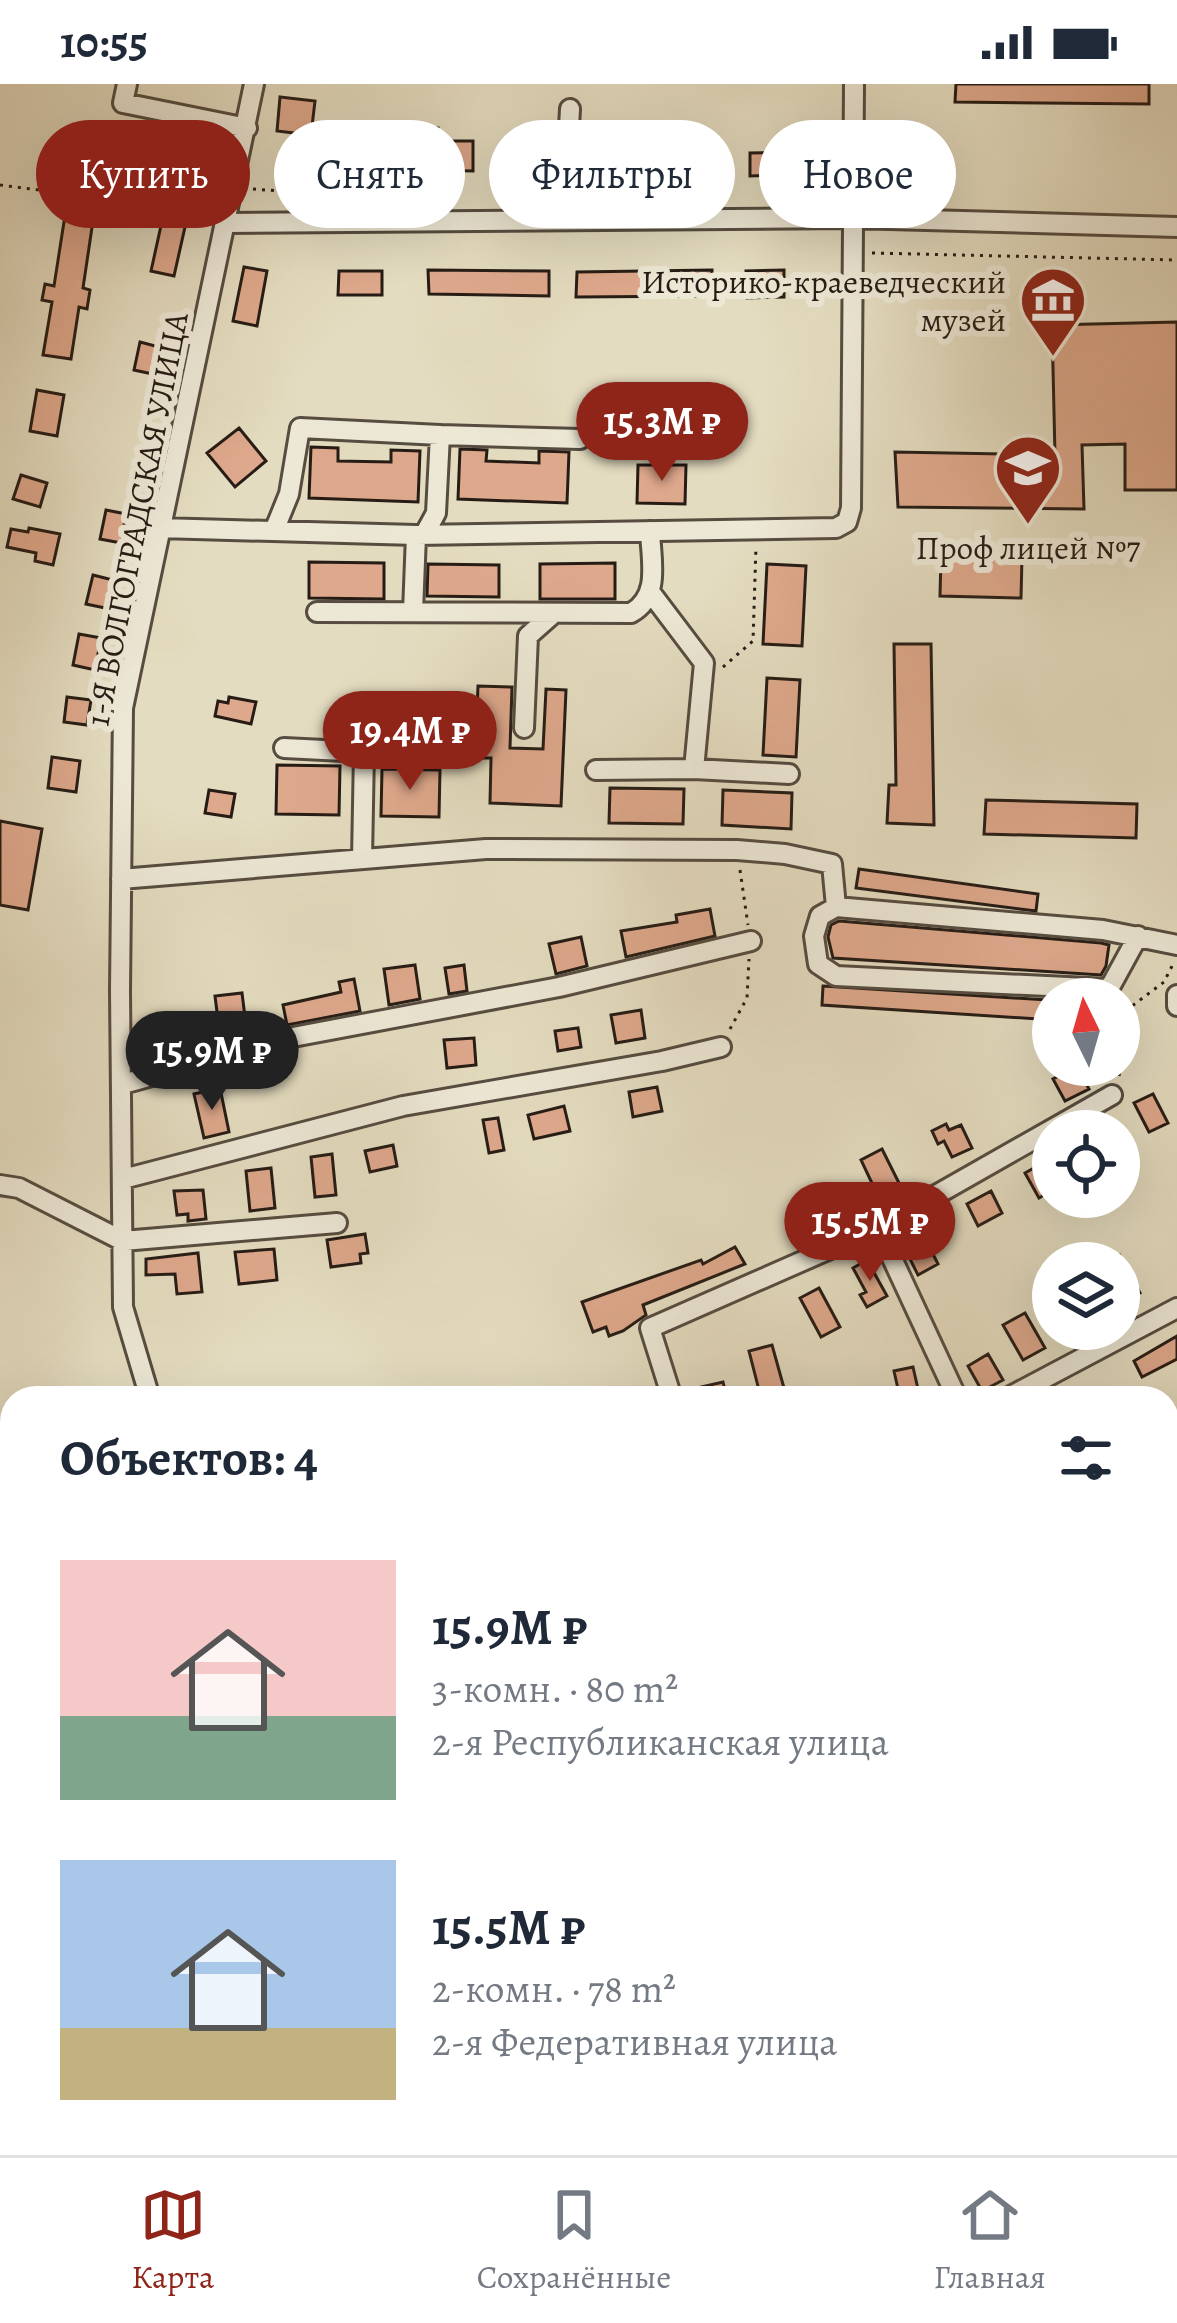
<!DOCTYPE html>
<html lang="ru">
<head>
<meta charset="utf-8">
<style>
	:root { --surface:#fff; --page:#f2f2f3; --text:#1f2937; --muted:#747a83; --line:#e0e1e3; --accent:#8f2418 }
	body { margin:0; font-family:Alegreya,serif; background:var(--page); color:var(--text); height:100vh; display:flex; flex-direction:column; font-size:45px; white-space:nowrap }
	* { box-sizing:border-box; margin:0 }
	p { font-size:39px; color:var(--muted) }
	.icon { flex:none; width:66px; height:66px; fill:none; stroke:currentColor; stroke-width:2; stroke-linecap:round; stroke-linejoin:round }
	.map { position:relative; flex:1; overflow:hidden }
	.panel { position:absolute; left:0px; top:1302px; width:1179px; height:771px; display:flex; flex-direction:column; background:var(--surface); border-radius:36px 36px 0 0; box-shadow:0 12px 48px #0002 }
	.panel>* { flex:none }
	.hud { position:absolute; left:36px; top:36px; width:1107px; height:108px; display:flex; gap:24px }
	.needle { width:78px; rotate:355deg }
	.buttons { position:absolute; left:1032px; top:894px; display:grid; gap:24px }
	.buttons a { display:grid; place-items:center; width:108px; height:108px; border-radius:50%; background:var(--surface); box-shadow:0 12px 48px #0002; font-size:60px }
	.price { position:absolute; translate:-50% -102px; padding:0 27px; border-radius:42px; background:var(--accent); color:#fff; font-size:39px; line-height:78px; filter:drop-shadow(0 3px 6px #0008) }
	.price::after { content:''; position:absolute; left:50%; top:72px; width:36px; height:27px; margin-left:-18px; background:inherit; clip-path:polygon(0 0,100% 0,50% 100%) }
	.price.selected { background:#222; color:#fff }
	ul { padding:0; list-style:none }
	li { display:flex; align-items:center; gap:36px; height:300px; padding:0 60px }
	li span { display:grid; place-items:center; flex:none; width:336px; height:240px; border-radius:0px; color:#555 }
	li>.icon { margin-inline-start:auto }
	span .icon { width:144px; height:144px; fill:#fffc; stroke-width:1 }
	li b { font-size:51px }
	h2 { display:flex; justify-content:space-between; align-items:center; height:144px; padding:0 60px; font-size:51px }
	.pill { padding:0 42px; border-radius:54px; background:var(--surface); box-shadow:0 12px 48px #0002; font-size:42px; line-height:108px }
	.pill.selected { background:var(--accent); color:#fff }
	.status { display:flex; justify-content:space-between; align-items:center; height:84px; padding:0 60px; background:var(--surface); direction:ltr }
	.status svg { height:33px; fill:currentColor }
	.tabs { display:flex; justify-content:space-around; align-items:center; height:168px; border-top:3px solid var(--line); background:var(--surface); font-size:33px; color:var(--muted) }
	.tabs a { display:grid; justify-items:center; gap:6px }
	.tabs .selected { color:var(--accent) }
	.map>svg:first-child { display:block }
	.building { fill:#dea88c; stroke:#261c15; stroke-width:3 }
	.lines { fill:none; stroke-linecap:round; stroke-linejoin:round }
	.minor-casing { stroke:#564c40; stroke-width:24 }
	.path { stroke:#261c15; stroke-width:3; stroke-dasharray:3 6; stroke-linecap:butt }
	.minor { stroke:#ede8d6; stroke-width:18 }
	.rail { stroke:#261c15; stroke-width:6; stroke-dasharray:21 21; stroke-linecap:butt }
	.labels { text-anchor:middle; stroke-width:12; stroke-linejoin:round; paint-order:stroke }
	.poi-label { font-size:33px; fill:#261c15; stroke:#ede8d6; text-anchor:end }
	.street-label { font-size:33px; fill:#261c15; stroke:#ede8d6 }
</style>
</head>
<body>
<div class="status"><b>10:55</b><svg viewBox="0 0 49 12"><path d="M0 12V9h3v3zM5 12V6h3v6zM10 12V3h3v9zM15 12V0h3v12zM26 1h20v11H26zM47 4h2v5h-2z"/></svg></div>
<div class="map">
<svg width="1177" height="2071" viewBox="0 0 1177 2071">
	<rect width="100%" height="100%" fill="#e4dcc0"/>
	<filter id="stains"><feTurbulence type="fractalNoise" baseFrequency=".00167" numOctaves="4"/><feColorMatrix values="0 0 0 0 .2 0 0 0 0 .09 0 0 0 0 .02 0 0 0 .5 -.17"/></filter>
	<radialGradient id="worn" r=".72"><stop offset=".6" stop-color="#630" stop-opacity="0"/><stop offset="1" stop-color="#630" stop-opacity=".3"/></radialGradient>
	<path class="building" d="M 956,0 L 1149,0 L 1149,20 L 955,18 Z
		M 280,13 L 315,17 L 311,51 L 277,47 Z
		M 86,41 L 110,45 L 104,86 L 79,82 Z
		M 422,44 L 438,44 L 438,57 L 473,57 L 473,87 L 427,86 L 427,59 L 422,59 Z
		M 664,52 L 679,52 L 679,63 L 722,63 L 722,92 L 597,89 L 597,61 L 664,62 Z
		M 394,58 L 395,84 L 353,85 L 352,59 Z
		M 546,62 L 547,85 L 502,87 L 502,63 Z
		M 803,68 L 803,90 L 750,92 L 750,69 Z
		M 66,125 L 94,130 L 83,204 L 90,206 L 87,225 L 79,223 L 71,275 L 43,271 L 52,218 L 42,216 L 45,200 L 54,202 Z
		M 164,128 L 187,134 L 174,192 L 151,187 Z
		M 244,183 L 267,187 L 257,242 L 233,237 Z
		M 428,186 L 549,187 L 549,212 L 429,210 Z
		M 712,186 L 712,212 L 576,213 L 577,188 Z
		M 784,186 L 784,213 L 747,214 L 746,187 Z
		M 339,187 L 382,187 L 382,211 L 338,211 Z
		M 1177,238 L 1177,406 L 1125,406 L 1125,360 L 1082,361 L 1084,425 L 898,423 L 895,368 L 1055,371 L 1052,241 Z
		M 140,258 L 163,264 L 157,291 L 134,286 Z
		M 37,306 L 64,311 L 57,352 L 30,347 Z
		M 239,344 L 266,377 L 235,403 L 207,369 Z
		M 311,363 L 338,364 L 338,377 L 391,378 L 391,366 L 420,367 L 418,418 L 309,414 Z
		M 460,365 L 487,366 L 486,377 L 539,379 L 539,367 L 569,368 L 567,419 L 458,415 Z
		M 638,381 L 686,381 L 685,420 L 637,419 Z
		M 21,391 L 47,399 L 40,423 L 13,415 Z
		M 106,426 L 126,430 L 121,459 L 100,455 Z
		M 29,444 L 60,450 L 53,481 L 35,477 L 36,469 L 7,463 L 11,445 L 28,448 Z
		M 941,471 L 1022,473 L 1021,514 L 940,512 Z
		M 309,478 L 384,479 L 384,515 L 309,514 Z
		M 615,479 L 615,515 L 540,515 L 540,480 Z
		M 428,480 L 499,481 L 499,513 L 427,512 Z
		M 767,480 L 806,482 L 802,562 L 763,560 Z
		M 93,491 L 117,497 L 110,525 L 86,520 Z
		M 79,550 L 101,554 L 95,586 L 73,581 Z
		M 894,560 L 931,560 L 934,741 L 887,739 L 889,701 L 896,701 Z
		M 767,594 L 800,596 L 796,673 L 763,671 Z
		M 478,602 L 512,603 L 510,664 L 543,665 L 546,605 L 566,606 L 561,722 L 490,719 L 491,674 L 475,674 Z
		M 67,613 L 91,616 L 87,641 L 64,638 Z
		M 229,613 L 256,618 L 251,640 L 215,632 L 218,617 L 228,619 Z
		M 52,673 L 80,677 L 76,708 L 48,704 Z
		M 277,681 L 340,682 L 339,731 L 276,730 Z
		M 382,685 L 440,686 L 439,733 L 381,732 Z
		M 610,704 L 684,705 L 683,740 L 609,739 Z
		M 209,706 L 235,710 L 231,733 L 205,729 Z
		M 723,706 L 792,709 L 791,745 L 722,741 Z
		M 986,716 L 1137,720 L 1136,754 L 984,750 Z
		M 0,737 L 42,745 L 28,826 L 0,821 Z
		M 859,785 L 1038,810 L 1036,827 L 856,804 Z
		M 710,825 L 715,852 L 626,873 L 621,847 L 677,838 L 676,831 Z
		M 839,837 L 1101,859 L 1109,861 L 1106,882 L 1101,891 L 833,874 L 828,853 L 831,841 Z
		M 581,853 L 587,882 L 556,890 L 549,860 Z
		M 415,881 L 420,915 L 389,921 L 384,885 Z
		M 464,881 L 467,907 L 449,910 L 445,884 Z
		M 354,895 L 360,927 L 287,941 L 283,921 L 341,908 L 339,898 Z
		M 823,902 L 1048,916 L 1053,917 L 1053,936 L 822,921 Z
		M 242,909 L 245,933 L 218,936 L 215,912 Z
		M 641,926 L 645,954 L 616,959 L 611,931 Z
		M 578,944 L 581,963 L 558,967 L 555,947 Z
		M 474,954 L 476,981 L 447,984 L 444,956 Z
		M 1077,983 L 1089,1005 L 1065,1017 L 1053,995 Z
		M 657,1003 L 662,1027 L 633,1033 L 629,1008 Z
		M 220,1004 L 229,1048 L 204,1054 L 194,1010 Z
		M 1153,1010 L 1168,1039 L 1149,1048 L 1134,1019 Z
		M 564,1022 L 570,1047 L 534,1055 L 528,1031 Z
		M 498,1034 L 504,1066 L 489,1069 L 483,1036 Z
		M 946,1040 L 949,1046 L 961,1041 L 972,1064 L 952,1073 L 944,1057 L 938,1060 L 932,1047 Z
		M 393,1061 L 397,1082 L 370,1088 L 365,1067 Z
		M 882,1065 L 900,1101 L 878,1112 L 861,1076 Z
		M 332,1070 L 336,1111 L 315,1113 L 311,1073 Z
		M 1048,1076 L 1053,1084 L 1053,1106 L 1039,1114 L 1025,1089 Z
		M 271,1084 L 275,1124 L 250,1127 L 246,1087 Z
		M 203,1106 L 206,1135 L 188,1137 L 188,1130 L 177,1131 L 174,1107 Z
		M 991,1107 L 1002,1129 L 978,1142 L 967,1120 Z
		M 806,1125 L 816,1147 L 797,1155 L 787,1133 Z
		M 921,1147 L 938,1180 L 918,1191 L 901,1157 Z
		M 365,1150 L 368,1169 L 360,1170 L 361,1179 L 331,1183 L 327,1156 Z
		M 735,1163 L 745,1180 L 643,1221 L 646,1231 L 623,1247 L 609,1252 L 606,1243 L 593,1248 L 582,1218 L 701,1176 L 703,1180 Z
		M 274,1165 L 277,1196 L 239,1200 L 235,1168 Z
		M 198,1169 L 202,1208 L 177,1210 L 175,1190 L 146,1191 L 146,1175 Z
		M 1119,1170 L 1140,1209 L 1119,1220 Z
		M 867,1176 L 887,1212 L 867,1223 L 860,1211 L 866,1208 L 853,1184 Z
		M 819,1204 L 840,1243 L 821,1253 L 800,1214 Z
		M 1025,1229 L 1045,1264 L 1023,1276 L 1003,1241 Z
		M 1177,1252 L 1177,1275 L 1142,1293 L 1134,1277 Z
		M 772,1261 L 784,1304 L 760,1310 L 749,1267 Z
		M 988,1270 L 1003,1296 L 982,1307 L 968,1282 Z
		M 913,1283 L 920,1314 L 900,1314 L 894,1287 Z
		M 723,1298 L 727,1314 L 685,1314 L 684,1307 Z"/>
	<g class="lines">
		<g class="minor-casing">
			<path id="minor" d="M 127,0 L 123,19 L 247,44
				M 564,135 L 570,25
				M 227,139 L 852,134 L 1177,143
				M 159,444 L 416,451 L 836,444 L 847,438 L 851,424 L 854,0
				M 274,447 L 289,410 L 300,344 L 440,351
				M 424,451 L 436,429 L 440,351 L 580,355
				M 317,528 L 631,529 C 661,512 651,477 650,447
				M 413,528 L 416,451
				M 524,644 L 528,552 L 554,529
				M 284,664 L 364,668
				M 694,685 L 789,690
				M 596,686 L 694,685 L 704,579 L 651,509
				M 362,775 L 364,668 L 435,670
				M 121,795 L 486,765 L 737,766 L 785,770 L 832,780 L 836,823 L 1103,846 L 1177,861
				M 836,823 L 820,832 L 814,852 L 818,880 L 836,892 L 1109,905 L 1138,852
				M 1177,911 L 1177,922
				M 123,1000 L 293,953 L 559,903 L 751,857
				M 123,1095 L 403,1022 L 662,977 L 721,963
				M 0,1101 L 19,1104 L 123,1157 L 337,1139
				M 878,1144 L 957,1314
				M 150,1314 L 123,1223 L 120,907 L 123,624 L 254,0
				M 672,1314 L 650,1244 L 878,1144 L 1112,1011
				M 1007,1314 L 1177,1224
				M 1167,1490 L 1177,1484
				M 1167,1657 L 1177,1673
				M 1167,1766 L 1177,1759
				M 0,1876 L 12,1875
				M 1167,2052 L 1177,2054
				M 450,2061 L 451,2071
				M 40,2071 L 167,2061"/>
		</g>
		<path class="path" d="M 0,101 L 86,112 L 123,92 L 214,102
			M 253,105 L 429,118
			M 872,169 L 1177,176
			M 723,583 L 753,557 L 756,462
			M 740,786 L 748,841
			M 730,945 L 747,914 L 749,875
			M 1119,992 L 1132,922 L 1164,898 L 1174,878
			M 0,1624 L 12,1624
			M 0,1650 L 12,1654
			M 704,2071 L 715,2061
			M 795,2071 L 796,2061"/>
		<use href="#minor" class="minor"/>
		<path class="rail" d="M 0,1712 L 12,1714
			M 892,2061 L 906,2071"/>
	</g>
	<defs>
		<g id="museum-pin" transform="scale(3.45)"><path d="M0 17L-7.5 6A9.5 9.5 0 1 1 7.5 6Z" fill="#8f2418" stroke="#ede8d6"/><path d="M0-6L6-3V-2H-6V-3ZM-5-1h2V3h-2ZM-1-1h2V3h-2ZM3-1h2V3H3ZM-6 4H6V6H-6Z" fill="#fff"/></g>
		<g id="university-pin" transform="scale(3.45)"><path d="M0 17L-7.5 6A9.5 9.5 0 1 1 7.5 6Z" fill="#8f2418" stroke="#ede8d6"/><path d="M0-5L7-2L0 1L-7-2ZM-4 1L0 2.5L4 1V4Q0 6-4 4Z" fill="#fff"/></g>
	</defs>
	<g fill-rule="evenodd">
		<use href="#museum-pin" x="1053" y="216"/>
		<use href="#university-pin" x="1028" y="384"/>
	</g>
	<g class="labels">
		<g class="poi-label">
			<text x="1006" y="209">Историко-краеведческий<tspan x="1006" dy="38">музей</tspan></text>
			<text x="1028" y="475" text-anchor="middle">Проф лицей №7</text>
		</g>
		<g class="street-label">
			<text transform="translate(136 435) rotate(-79)" y="12">1-Я ВОЛГОГРАДСКАЯ УЛИЦА</text>
		</g>
	</g>
	<rect width="100%" height="100%" filter="url(#stains)"/>
	<rect width="100%" height="100%" fill="url(#worn)"/>
</svg>
<div class="buttons">
<a><svg class="needle" viewBox="-14 -14 28 28"><path d="M0-13l5 13h-10z" fill="#e53935"/><path d="M0 13l5-13h-10z" fill="#747a83"/></svg></a>
<a><svg class="icon" aria-label="locate" viewBox="0 0 24 24"><circle cx="12" cy="12" r="6"/><path d="M12 2v4M12 18v4M2 12h4M18 12h4"/></svg></a>
<a><svg class="icon" aria-label="layers" viewBox="0 0 24 24"><path d="M12 4l9 5-9 5-9-5zM3 14l9 5 9-5"/></svg></a>
</div>
<b class="price" style="left:662px;top:400px">15.3M ₽</b>
<b class="price" style="left:410px;top:709px">19.4M ₽</b>
<b class="price selected" style="left:212px;top:1029px">15.9M ₽</b>
<b class="price" style="left:870px;top:1200px">15.5M ₽</b>
<div class="hud">
<a class="pill selected">Купить</a>
<a class="pill">Снять</a>
<a class="pill">Фильтры</a>
<a class="pill">Новое</a>
</div>
<section class="panel">
<h2>Объектов: 4<svg class="icon" aria-label="filters" viewBox="0 0 24 24"><path d="M4 7h16M4 17h16"/><circle cx="9" cy="7" r="2"/><circle cx="15" cy="17" r="2"/></svg></h2>
<ul>
<li><span style="background:linear-gradient(#f6c9c9 65%,#7fa58c 0)"><svg class="icon" aria-label="home" viewBox="0 0 24 24"><path d="M3 11l9-7 9 7M6 9v11h12V9"/></svg></span><div><b>15.9M ₽</b><p>3-комн. · 80 m²</p><p>2-я Республиканская улица</p></div></li>
<li><span style="background:linear-gradient(#a9c7e8 70%,#c2b280 0)"><svg class="icon" aria-label="home" viewBox="0 0 24 24"><path d="M3 11l9-7 9 7M6 9v11h12V9"/></svg></span><div><b>15.5M ₽</b><p>2-комн. · 78 m²</p><p>2-я Федеративная улица</p></div></li>
</ul>
</section>
</div>
<nav class="tabs">
<a class="selected"><svg class="icon" aria-label="map" viewBox="0 0 24 24"><path d="M3 6l6-2 6 2 6-2v14l-6 2-6-2-6 2zM9 4v14M15 6v14"/></svg>Карта</a>
<a><svg class="icon" aria-label="saved" viewBox="0 0 24 24"><path d="M7 4h10v16l-5-4-5 4z"/></svg>Сохранённые</a>
<a><svg class="icon" aria-label="home" viewBox="0 0 24 24"><path d="M3 11l9-7 9 7M6 9v11h12V9"/></svg>Главная</a>
</nav>
</body>
</html>
